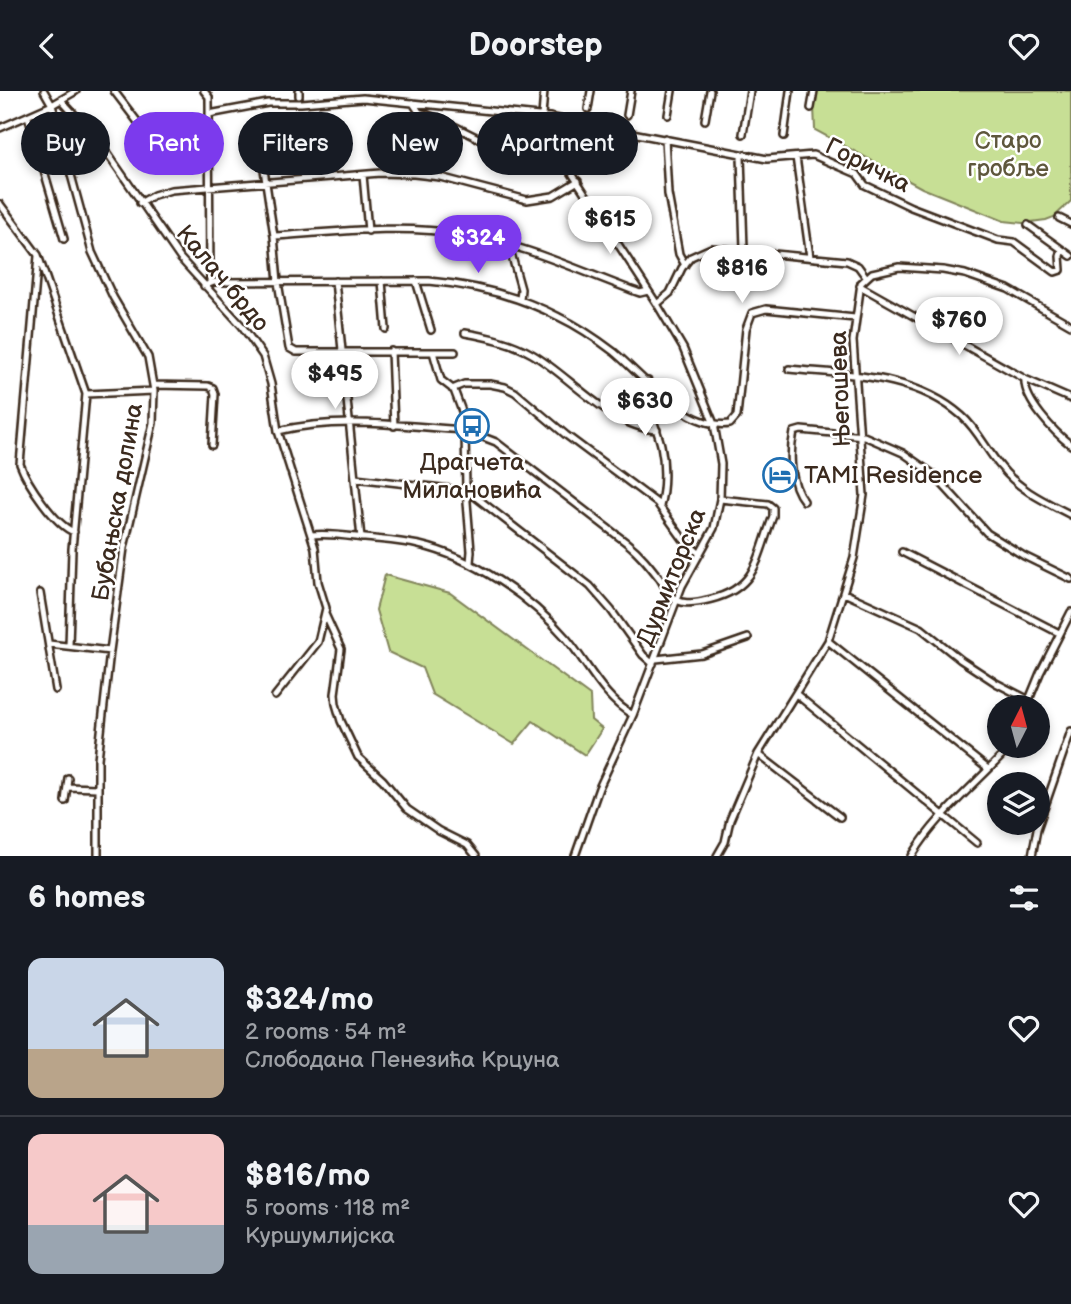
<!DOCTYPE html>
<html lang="en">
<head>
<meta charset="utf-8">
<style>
	:root { --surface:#171b24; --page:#20242c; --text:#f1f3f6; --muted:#9ea1a6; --line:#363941; --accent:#7c3aed }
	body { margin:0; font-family:"Balsamiq Sans",sans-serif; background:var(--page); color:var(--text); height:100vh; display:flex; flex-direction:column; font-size:26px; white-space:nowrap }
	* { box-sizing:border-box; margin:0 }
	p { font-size:23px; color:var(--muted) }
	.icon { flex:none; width:38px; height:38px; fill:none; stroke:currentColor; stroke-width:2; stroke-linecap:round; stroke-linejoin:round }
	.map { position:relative; height:765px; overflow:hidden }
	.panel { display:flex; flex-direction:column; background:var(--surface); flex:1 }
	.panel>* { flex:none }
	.guide { position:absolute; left:21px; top:21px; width:700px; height:63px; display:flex; gap:14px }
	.needle { width:46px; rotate:6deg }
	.fabs { position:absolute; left:987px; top:604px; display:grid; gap:14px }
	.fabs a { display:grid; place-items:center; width:63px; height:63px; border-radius:50%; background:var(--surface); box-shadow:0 4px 10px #0003; font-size:35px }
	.price { position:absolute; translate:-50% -60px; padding:0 16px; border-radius:24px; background:#fff; color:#222; font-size:23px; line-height:46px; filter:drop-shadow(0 2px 4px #0008) }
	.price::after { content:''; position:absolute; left:50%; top:42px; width:21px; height:16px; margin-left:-10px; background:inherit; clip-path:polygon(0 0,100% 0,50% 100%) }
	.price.active { background:var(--accent); color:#fff }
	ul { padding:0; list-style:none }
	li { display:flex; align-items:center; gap:21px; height:175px; padding:0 28px }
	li+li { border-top:2px solid var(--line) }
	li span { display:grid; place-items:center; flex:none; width:196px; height:140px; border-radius:14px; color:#555 }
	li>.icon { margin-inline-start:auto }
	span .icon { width:84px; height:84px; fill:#fffc; stroke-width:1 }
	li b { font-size:30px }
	h2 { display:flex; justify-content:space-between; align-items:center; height:84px; padding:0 28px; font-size:30px }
	.tag { padding:0 24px; border-radius:32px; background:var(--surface); box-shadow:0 4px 10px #0003; font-size:24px; line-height:63px }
	.tag.active { background:var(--accent); color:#fff }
	header { display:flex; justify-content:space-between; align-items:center; height:91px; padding:0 28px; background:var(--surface); font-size:32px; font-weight:700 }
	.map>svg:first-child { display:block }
	.green { fill:#c7df95; stroke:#81845a; stroke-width:2 }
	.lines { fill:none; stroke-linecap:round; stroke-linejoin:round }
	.street-casing { stroke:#3b2a1e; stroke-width:10 }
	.street { stroke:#fff; stroke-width:5 }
	.labels { text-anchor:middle; stroke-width:5; stroke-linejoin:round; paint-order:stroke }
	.park-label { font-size:24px; fill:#5e573c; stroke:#fff }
	.street-label { font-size:24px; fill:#3b2a1e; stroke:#fff }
	.poi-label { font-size:24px; fill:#3b2a1e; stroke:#fff }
</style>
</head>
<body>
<header><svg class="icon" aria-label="back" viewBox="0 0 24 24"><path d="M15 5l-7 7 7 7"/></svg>Doorstep<svg class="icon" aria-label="heart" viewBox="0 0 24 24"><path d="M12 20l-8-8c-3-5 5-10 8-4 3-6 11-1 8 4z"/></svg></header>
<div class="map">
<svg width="1071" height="765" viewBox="0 0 1071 765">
	<rect width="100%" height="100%" fill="#fff"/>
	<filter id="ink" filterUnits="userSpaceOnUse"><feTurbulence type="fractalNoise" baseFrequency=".0143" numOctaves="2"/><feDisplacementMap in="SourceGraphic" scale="14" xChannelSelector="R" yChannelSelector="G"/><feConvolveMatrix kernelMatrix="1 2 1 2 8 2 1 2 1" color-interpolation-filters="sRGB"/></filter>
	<g filter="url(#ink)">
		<path class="green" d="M 817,0 L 1071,0 L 1071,110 L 1054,126 L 1046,129 L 1023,132 L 1004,130 L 922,97 L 815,39 L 814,15 Z
			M 385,484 L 450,502 L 590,605 L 591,629 L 602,638 L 585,664 L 533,630 L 514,653 L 432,603 L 422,577 L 388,561 L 376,519 Z"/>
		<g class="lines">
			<g class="street-casing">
				<path id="street" d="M 44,0 L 52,14 L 92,161 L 113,206 L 148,266 L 154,300 L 153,332 L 124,457 L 110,560 L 98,668 L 98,765
					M 114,0 L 140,34 L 156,29 L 162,56
					M 204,0 L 209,6 L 210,192
					M 299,0 L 299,5
					M 544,0 L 542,25 L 545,41 L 657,213 L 683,257 L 714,333 L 721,373 L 720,408 L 714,437 L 682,495 L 633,624 L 599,697 L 575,765
					M 61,9 L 99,50 L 180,167 L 242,235 L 263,265 L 271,293 L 278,340 L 315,457 L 318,491 L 326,517 L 318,551 L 275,605
					M 413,12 L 419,21 L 440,28 L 488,52 L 515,72
					M 811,17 L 814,0
					M 588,18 L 591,0
					M 209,23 L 268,12 L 301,12 L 363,7 L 549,26 L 767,68 L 813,64 L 857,83 L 865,94 L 911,116 L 998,149 L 1014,151 L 1055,181 L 1061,179 L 1060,165 L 1062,159
					M 627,24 L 631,0
					M 668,24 L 672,0
					M 28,25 L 64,148
					M 705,29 L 710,0
					M 257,32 L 274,145 L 278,191 L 289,257 L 296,261 L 455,261
					M 0,37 L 52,14 L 76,0
					M 743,43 L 750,0
					M 784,45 L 790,0
					M 665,47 L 668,103 L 679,163 L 685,174
					M 741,65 L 744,158
					M 796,66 L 810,166
					M 363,84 L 368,140
					M 140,112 L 154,104 L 171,99 L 380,82 L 414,83 L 440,86 L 527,109 L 553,105 L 578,90
					M 0,113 L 38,164 L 86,303 L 72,458 L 69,555
					M 1059,127 L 1071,133
					M 1028,134 L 1071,165
					M 274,145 C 335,141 400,133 462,143 C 524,153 582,181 640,202 L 648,200
					M 509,155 L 521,198 L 520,209
					M 38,165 L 20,373 C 27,392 55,434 74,441
					M 335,190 L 361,447
					M 382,190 L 386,238
					M 416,190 L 431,239
					M 204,195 L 214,191 L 429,190 C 474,194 519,205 559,226 C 578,235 597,248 614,261 C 644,286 686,339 730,333 L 737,325 L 746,238 L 752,222 L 766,218 L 855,227
					M 860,195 L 1025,288 L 1071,308
					M 657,213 L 670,202 L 682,177 L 691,166 L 711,157 L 847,170 L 858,175 L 866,186
					M 465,242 C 488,246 511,251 532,263 C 570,285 612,337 657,339
					M 391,260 L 394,335
					M 433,261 L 441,289 L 454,299 L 463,323 L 465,339 L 466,399 L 471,460 L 470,472
					M 789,278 C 848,284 915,283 962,325 C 978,339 987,360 1001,376 C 1019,399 1046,411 1071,424
					M 1025,288 C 1023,309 1055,342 1071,354
					M 648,290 C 642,306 657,337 661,354 C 665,373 665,397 660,415
					M 153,294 L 208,295 L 213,297 L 215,303 L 212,354
					M 452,298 L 464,293 L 490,293 L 505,296 L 515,301 L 566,344 L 657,412 L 683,448 L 700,463
					M 86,303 L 154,300
					M 278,340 C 340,325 403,335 465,339 L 496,351 L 627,452 C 640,462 650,475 660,488 C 664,494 667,501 672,506 C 682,514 692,512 703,510 C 757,500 756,470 773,425 L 773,417 L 768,413 L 720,408
					M 355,387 L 468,400 L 590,495 L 611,519 L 643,564 L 653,573
					M 804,410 C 790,393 789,363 794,341 L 801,339 L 864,345 L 903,362 L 933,383 L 987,442 L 1024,465 L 1071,488
					M 311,444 C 329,442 347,445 365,447 C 383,449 401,450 419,454 C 472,466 531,506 567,548 C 588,573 603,607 633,624
					M 902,461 L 1059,542
					M 40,502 L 56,599
					M 844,502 L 921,537 L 961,569 L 996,592 L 1029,609
					M 325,523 L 341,558 L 335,603 L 336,613 L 341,630 L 358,666 L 383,689 L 407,718 L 439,740 L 467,754 L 476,765
					M 828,550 L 988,678
					M 49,553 L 110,560
					M 656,568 L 702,563 L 748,547
					M 796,603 L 977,752
					M 1026,616 L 1040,582 L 1071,521
					M 758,663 L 840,726
					M 67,696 L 97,697
					M 65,710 L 68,687
					M 717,765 L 725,751 L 730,729 L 758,663 L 828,550 L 854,467 L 864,404 L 853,250 L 861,192 L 872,182 L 899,176 L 943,179 L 965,183 L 1008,198 L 1071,234
					M 912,765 C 937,723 979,691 1012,654
					M 1032,765 L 1037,738 L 1071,640"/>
			</g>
			<use href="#street" class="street"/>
		</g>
	</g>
	<defs>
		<g id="bus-ring" transform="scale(1.75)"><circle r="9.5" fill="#fff" stroke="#1f6fb2" stroke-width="1.5"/><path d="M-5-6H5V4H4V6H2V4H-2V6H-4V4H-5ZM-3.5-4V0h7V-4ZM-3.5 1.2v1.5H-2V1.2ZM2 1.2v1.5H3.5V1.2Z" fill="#1f6fb2"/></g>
		<g id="hotel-ring" transform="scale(1.75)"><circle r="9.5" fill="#fff" stroke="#1f6fb2" stroke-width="1.5"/><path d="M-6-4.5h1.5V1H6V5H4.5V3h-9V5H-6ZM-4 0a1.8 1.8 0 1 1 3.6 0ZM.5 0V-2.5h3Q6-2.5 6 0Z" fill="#1f6fb2"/></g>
	</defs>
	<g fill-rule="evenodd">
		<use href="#bus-ring" x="472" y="335"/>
		<use href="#hotel-ring" x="780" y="384"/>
	</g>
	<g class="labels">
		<g class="park-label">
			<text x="1008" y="57">Старо<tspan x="1008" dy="28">гробље</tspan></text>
		</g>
		<g class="street-label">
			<text transform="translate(868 74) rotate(27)" y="8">Горичка</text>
			<text transform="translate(223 187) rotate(50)" y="8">Калач брдо</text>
			<text transform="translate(840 298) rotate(-92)" y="8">Његошева</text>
			<text transform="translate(117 411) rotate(-80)" y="8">Бубањска долина</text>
			<text transform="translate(671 486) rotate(-68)" y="8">Дурмиторска</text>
		</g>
		<g class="poi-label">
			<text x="472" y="379">Драгчета<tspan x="472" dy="28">Милановића</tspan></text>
			<text x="804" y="392" text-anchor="start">TAMI Residence</text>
		</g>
	</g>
</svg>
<div class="fabs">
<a><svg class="needle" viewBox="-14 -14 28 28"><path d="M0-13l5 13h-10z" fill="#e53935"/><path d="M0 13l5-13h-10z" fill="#9ea1a6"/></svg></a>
<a><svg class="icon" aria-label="layers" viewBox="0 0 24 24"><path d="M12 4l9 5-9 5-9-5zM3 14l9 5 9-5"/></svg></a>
</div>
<b class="price" style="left:610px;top:165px">$615</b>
<b class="price active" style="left:478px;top:184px">$324</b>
<b class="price" style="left:742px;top:214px">$816</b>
<b class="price" style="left:959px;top:266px">$760</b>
<b class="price" style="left:335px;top:320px">$495</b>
<b class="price" style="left:645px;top:347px">$630</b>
<div class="guide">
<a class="tag">Buy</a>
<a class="tag active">Rent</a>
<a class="tag">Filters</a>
<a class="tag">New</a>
<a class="tag">Apartment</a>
</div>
</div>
<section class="panel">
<h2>6 homes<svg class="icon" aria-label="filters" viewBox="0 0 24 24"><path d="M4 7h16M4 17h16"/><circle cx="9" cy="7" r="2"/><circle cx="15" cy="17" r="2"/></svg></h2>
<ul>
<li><span style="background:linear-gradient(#c9d6e8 65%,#b9a48a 0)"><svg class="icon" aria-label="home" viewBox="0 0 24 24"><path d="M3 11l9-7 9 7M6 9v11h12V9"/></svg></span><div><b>$324/mo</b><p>2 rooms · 54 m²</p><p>Слободана Пенезића Крцуна</p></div><svg class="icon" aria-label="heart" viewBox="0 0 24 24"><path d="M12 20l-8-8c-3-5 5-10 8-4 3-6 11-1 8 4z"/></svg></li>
<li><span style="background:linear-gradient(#f6c9c9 65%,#9aa5b1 0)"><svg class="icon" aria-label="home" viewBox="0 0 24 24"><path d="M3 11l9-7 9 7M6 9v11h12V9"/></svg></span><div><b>$816/mo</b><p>5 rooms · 118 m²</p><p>Куршумлијска</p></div><svg class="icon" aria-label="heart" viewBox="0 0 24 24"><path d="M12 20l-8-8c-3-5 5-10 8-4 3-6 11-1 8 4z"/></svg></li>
</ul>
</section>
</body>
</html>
